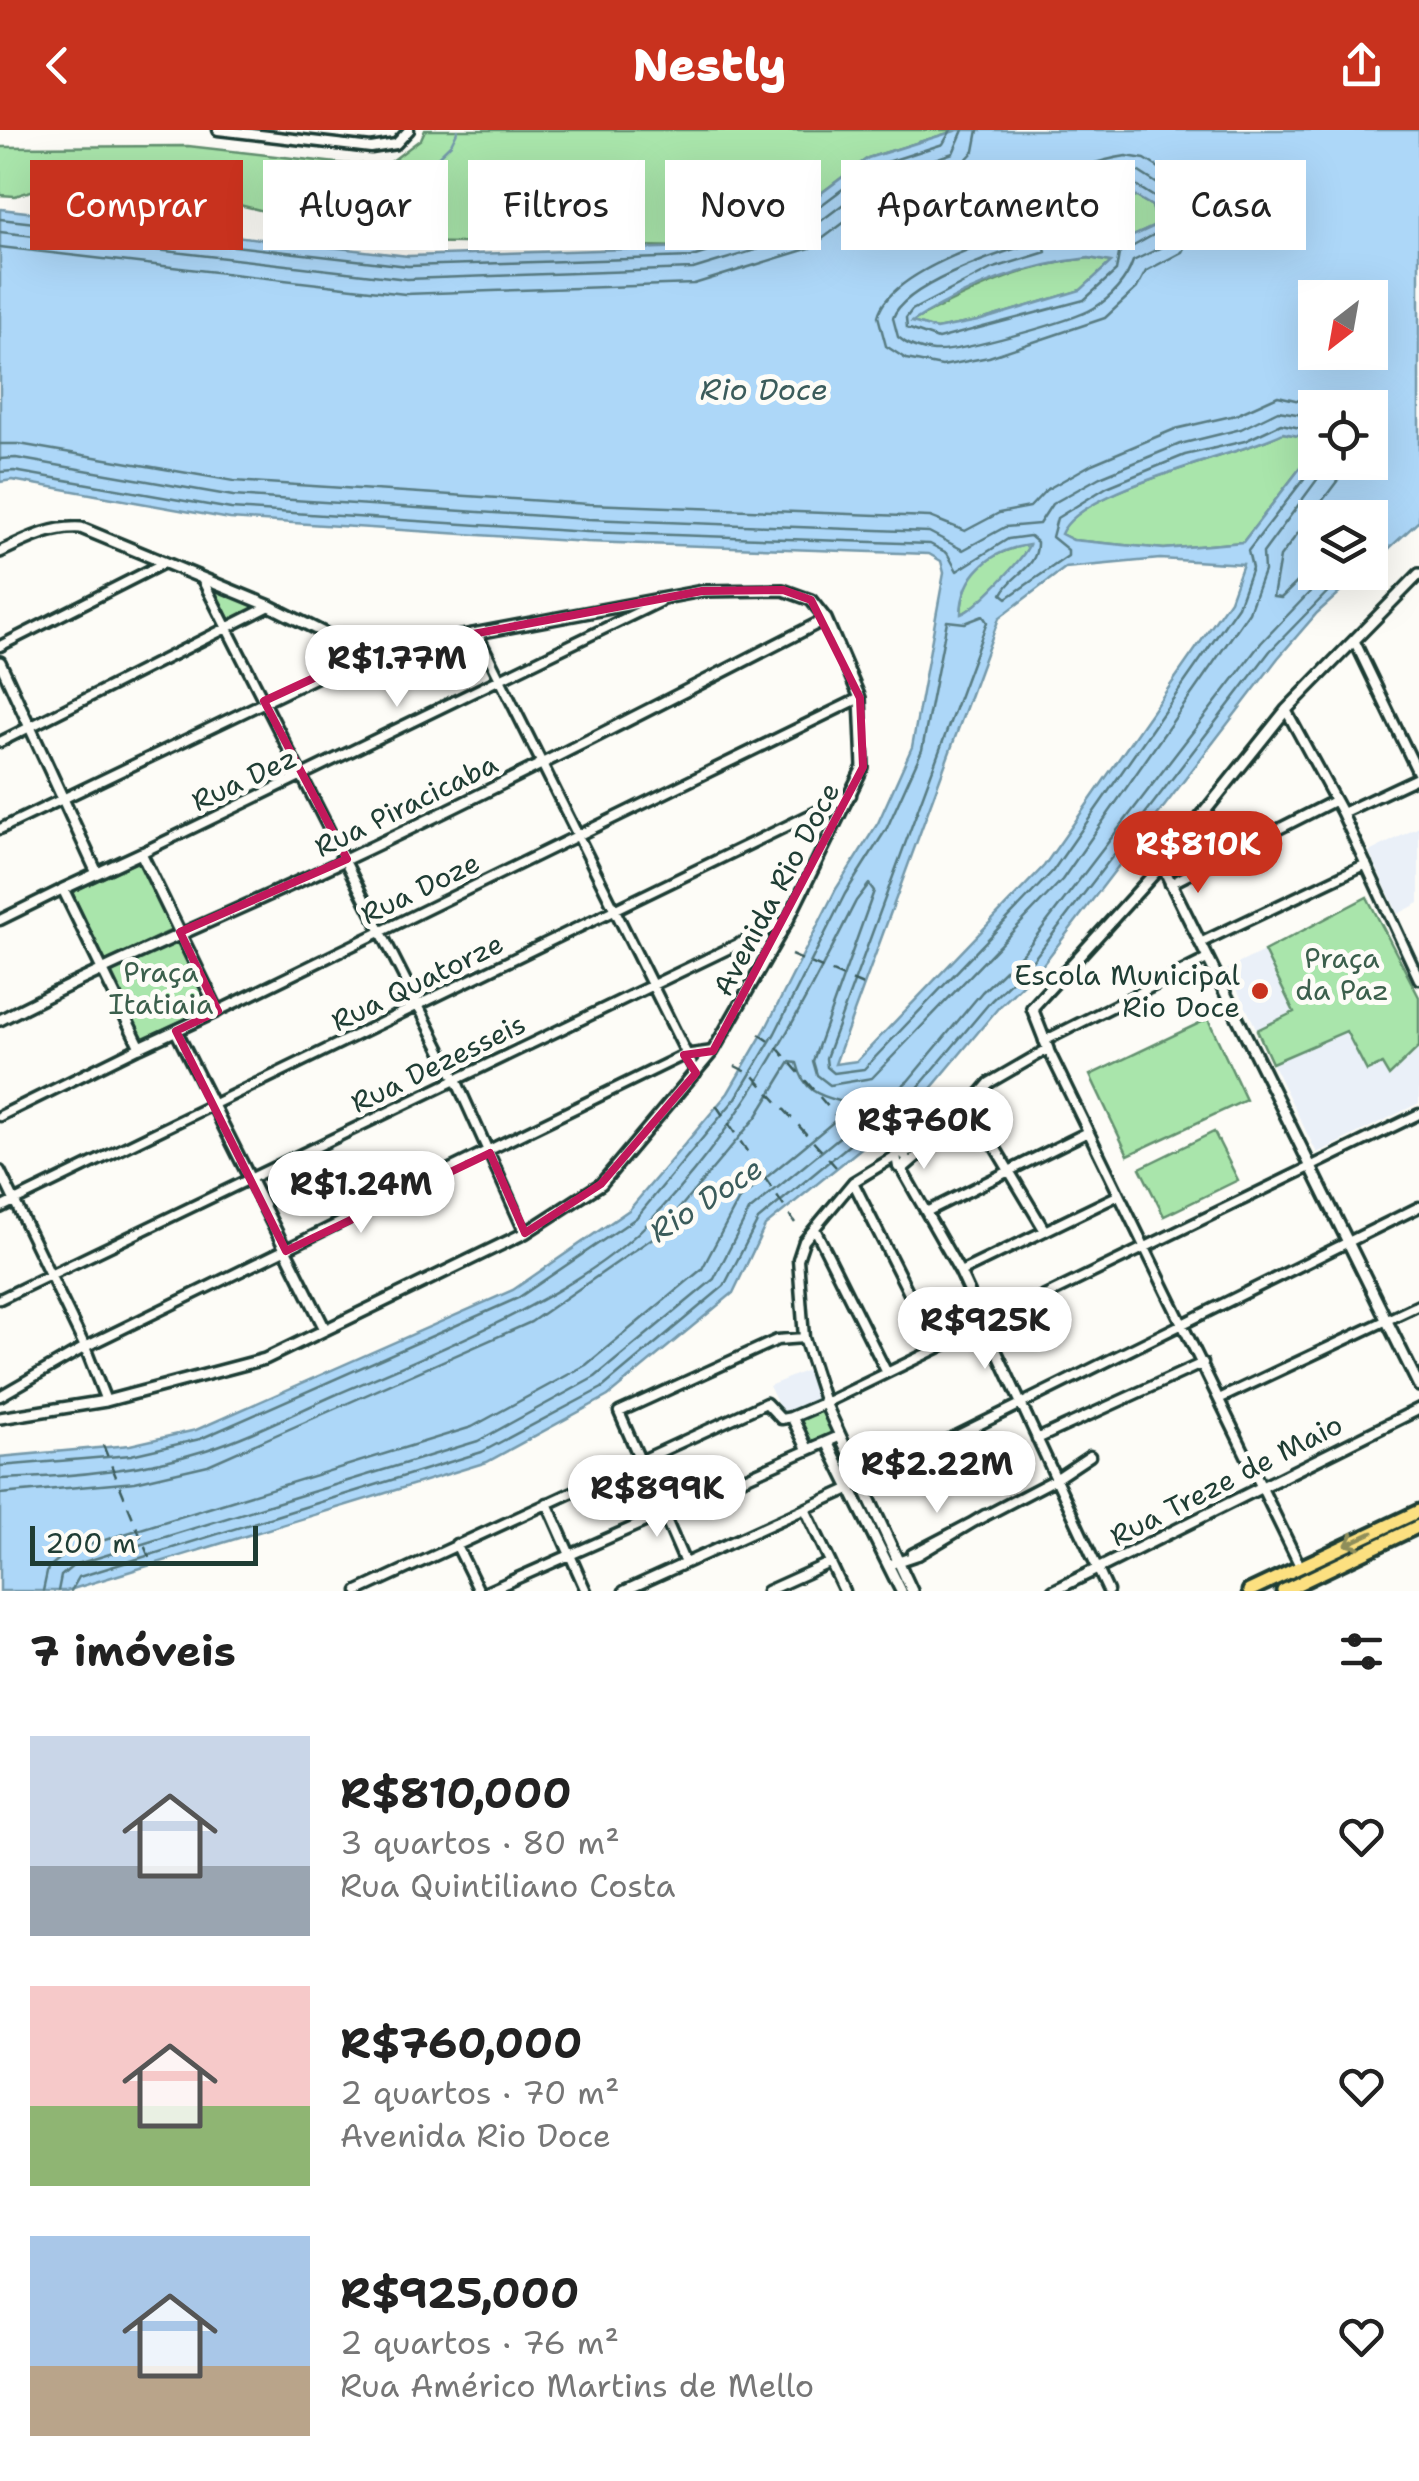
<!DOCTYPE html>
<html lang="pt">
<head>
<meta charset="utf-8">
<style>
	:root { --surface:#fff; --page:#f6f6f6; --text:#222; --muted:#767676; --accent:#c8321e }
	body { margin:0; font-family:"Shantell Sans",sans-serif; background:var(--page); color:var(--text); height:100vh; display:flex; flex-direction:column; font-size:38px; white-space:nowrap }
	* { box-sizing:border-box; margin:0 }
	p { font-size:32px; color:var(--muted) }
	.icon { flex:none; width:55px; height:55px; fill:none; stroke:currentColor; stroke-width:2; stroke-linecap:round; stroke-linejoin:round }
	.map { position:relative; height:1461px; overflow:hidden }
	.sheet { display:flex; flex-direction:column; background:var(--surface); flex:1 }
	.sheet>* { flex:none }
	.top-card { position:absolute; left:30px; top:30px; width:1360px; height:90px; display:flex; gap:20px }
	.needle { width:65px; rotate:211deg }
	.tools { position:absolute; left:1298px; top:150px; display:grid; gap:20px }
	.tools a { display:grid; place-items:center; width:90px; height:90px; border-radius:0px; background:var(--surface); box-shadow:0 10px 40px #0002; font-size:50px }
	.scale { position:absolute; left:30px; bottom:25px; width:228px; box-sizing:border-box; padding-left:10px; border:5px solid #1f3d34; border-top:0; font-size:28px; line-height:35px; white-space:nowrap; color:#1f3d34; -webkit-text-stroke:8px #fdfcf7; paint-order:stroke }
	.price { position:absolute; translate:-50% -85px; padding:0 22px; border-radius:35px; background:#fff; color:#222; font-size:32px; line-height:65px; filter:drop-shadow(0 2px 5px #0008) }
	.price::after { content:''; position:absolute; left:50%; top:60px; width:30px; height:22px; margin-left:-15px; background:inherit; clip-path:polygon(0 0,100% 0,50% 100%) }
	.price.current { background:var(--accent); color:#fff }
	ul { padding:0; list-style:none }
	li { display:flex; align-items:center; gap:30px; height:250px; padding:0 30px }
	li span { display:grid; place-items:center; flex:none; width:280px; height:200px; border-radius:0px; color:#555 }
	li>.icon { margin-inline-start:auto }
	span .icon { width:120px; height:120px; fill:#fffc; stroke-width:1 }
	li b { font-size:42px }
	h2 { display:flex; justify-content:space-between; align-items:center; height:120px; padding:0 30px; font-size:42px }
	.tag { padding:0 35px; border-radius:0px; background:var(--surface); box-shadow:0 10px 40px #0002; font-size:35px; line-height:90px }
	.tag.current { background:var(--accent); color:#fff }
	header { display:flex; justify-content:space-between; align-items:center; height:130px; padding:0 30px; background:var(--accent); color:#fff; font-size:45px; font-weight:800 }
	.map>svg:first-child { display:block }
	.built { fill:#eaf0f8 }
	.green { fill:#a9e5ab; stroke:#649170; stroke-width:2.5 }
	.water { fill:#add7f8; stroke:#7499aa; stroke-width:2.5; fill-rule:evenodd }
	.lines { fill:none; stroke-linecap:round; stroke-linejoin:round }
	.shore { stroke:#587b82; stroke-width:2.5 }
	.stream { stroke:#7499aa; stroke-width:2.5 }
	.ferry { stroke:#3b5c5b; stroke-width:2.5; stroke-dasharray:12 10; stroke-linecap:butt }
	.minor-casing { stroke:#1f3d34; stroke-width:15 }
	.tertiary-casing { stroke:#1f3d34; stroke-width:16 }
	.primary-casing { stroke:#1f3d34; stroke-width:19 }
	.minor { stroke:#fdfcf7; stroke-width:8 }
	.tertiary { stroke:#fdfcf7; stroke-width:9 }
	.primary { stroke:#fce080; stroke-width:11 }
	.oneway { stroke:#8e8e5a }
	.marked { fill:none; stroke:#c2185b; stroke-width:8; stroke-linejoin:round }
	.poi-dot { fill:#c8321e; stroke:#fdfcf7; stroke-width:4 }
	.labels { text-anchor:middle; stroke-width:10; stroke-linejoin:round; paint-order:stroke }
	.street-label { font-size:28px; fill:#1f3d34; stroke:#fdfcf7 }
	.park-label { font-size:28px; fill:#3b5f4c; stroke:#fdfcf7 }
	.poi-label { font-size:28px; fill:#1f3d34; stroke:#fdfcf7; text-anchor:end }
	.water-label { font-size:30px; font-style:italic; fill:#3b5c5b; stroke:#fdfcf7 }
</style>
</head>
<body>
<header><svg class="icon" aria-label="back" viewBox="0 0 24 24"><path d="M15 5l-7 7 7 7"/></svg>Nestly<svg class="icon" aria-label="share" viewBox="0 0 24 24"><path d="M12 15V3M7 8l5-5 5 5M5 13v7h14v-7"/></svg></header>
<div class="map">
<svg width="1419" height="1461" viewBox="0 0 1419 1461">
	<rect width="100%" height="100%" fill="#fdfcf7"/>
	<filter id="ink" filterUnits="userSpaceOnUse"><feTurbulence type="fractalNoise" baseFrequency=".01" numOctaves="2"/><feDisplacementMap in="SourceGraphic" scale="20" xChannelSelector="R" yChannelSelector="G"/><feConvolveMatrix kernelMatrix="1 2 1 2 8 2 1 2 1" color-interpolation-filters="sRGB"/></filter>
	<g filter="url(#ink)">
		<path class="built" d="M 1419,697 L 1419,773 L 1398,784 L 1369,722 Z
			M 1264,821 L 1294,882 L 1257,900 L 1227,839 Z
			M 1347,901 L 1367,940 L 1382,934 L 1389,946 L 1419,917 L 1419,973 L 1317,1023 L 1272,933 Z
			M 812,1238 L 822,1269 L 783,1285 L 769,1256 Z"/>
		<path class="green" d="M 425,0 L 958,0 L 868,28 L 792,85 L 691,117 L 405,112 L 348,92 L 280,85 L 195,64 L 117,67 L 73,48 L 15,66 L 0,65 L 0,17 L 188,16 L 345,34 L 388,34 L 421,9 Z
			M 1130,63 L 1152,76 L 1158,95 C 1111,116 1097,125 1048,104 C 1073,81 1097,70 1130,63 Z
			M 1089,128 L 1112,132 L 1081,160 L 978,191 L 936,199 L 911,192 C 970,161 1022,135 1089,128 Z
			M 1283,303 L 1310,308 L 1308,328 L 1243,412 L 1164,419 L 1073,410 L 1060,404 C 1082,357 1234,328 1283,303 Z
			M 1030,414 C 1023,430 977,478 961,484 C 963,441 987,423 1030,414 Z
			M 201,447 L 270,476 L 226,497 Z
			M 141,730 L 174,799 L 105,832 L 72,762 Z
			M 1367,767 L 1419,867 L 1419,917 L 1389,946 L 1382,934 L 1367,941 L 1346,901 L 1272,933 L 1257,900 L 1294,882 L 1264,821 Z
			M 179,807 L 212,876 L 143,909 L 110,839 Z
			M 1208,889 L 1246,970 L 1128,1025 L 1090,945 Z
			M 1214,1002 L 1238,1050 L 1164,1086 L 1140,1038 Z
			M 824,1277 L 837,1303 L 810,1316 L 798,1289 Z"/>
		<path class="water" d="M 958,0 L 1419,0 L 1419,391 L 1370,436 L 1370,388 L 1315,388 L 1315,442 L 1362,443 L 1317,483 L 1278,528 L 1041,837 L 999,877 L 923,968 L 765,1096 L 733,1163 L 608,1266 L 487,1332 L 66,1461 L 0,1461 L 0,1327 L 130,1315 L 196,1300 L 513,1160 L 629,1080 L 728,963 L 766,898 L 836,759 L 878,693 L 912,617 L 944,443 L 941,431 L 929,424 L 587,412 L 230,389 L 12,350 L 0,352 L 0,79 L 408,126 L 691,117 L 792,85 L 868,28 ZM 1130,63 L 1152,76 L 1157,95 C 1112,116 1097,125 1049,104 C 1071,80 1098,69 1130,63 ZM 1089,128 L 1111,132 L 1081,160 L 978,191 L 936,199 L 912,192 C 967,157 1024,135 1089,128 ZM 1315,168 L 1370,168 L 1370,222 L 1315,222 ZM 1315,278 L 1370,278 L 1370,332 L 1315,332 ZM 1283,303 L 1309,308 L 1308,328 L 1243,412 L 1164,419 L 1073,410 L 1061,404 C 1080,358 1235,327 1283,303 ZM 1029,415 C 1023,429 976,479 961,484 C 962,445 990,420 1029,415 ZM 1160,429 L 1243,434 L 1230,470 L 1044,736 L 857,931 L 835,934 L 999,488 L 1065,438 Z"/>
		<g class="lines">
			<path class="shore" d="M 1126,26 L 1145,29 L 1178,50 L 1188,66 L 1194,98 L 1182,122 L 1146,141 L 1137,158 L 1105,188 L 989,227 L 942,236 L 906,229 L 886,216 L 878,186 C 888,147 975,116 1011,104 C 1028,55 1077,34 1126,26 Z
				M 1125,41 L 1139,42 L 1167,60 L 1179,99 L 1168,114 L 1133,131 C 1127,150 1111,168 1094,178 C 1073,191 958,223 934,221 C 921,220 907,215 898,207 L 893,188 C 903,156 995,125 1026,115 C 1028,108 1027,98 1031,91 C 1047,60 1094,47 1125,41 Z
				M 1132,53 L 1159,70 L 1166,98 L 1119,124 L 1116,141 L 1084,170 L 938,209 L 907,198 L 906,188 L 912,180 L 991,139 L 1046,122 L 1041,98 C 1063,72 1098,56 1132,53 Z
				M 0,89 L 408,136 L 692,127 L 796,94 L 872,37 L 943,14 L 951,0
				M 0,102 L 407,149 L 693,139 L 801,106 L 878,48 L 953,23 L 963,0
				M 0,117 L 405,164 L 694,154 L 810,118 L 885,62 L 961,35 L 974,21 L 978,0
				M 0,314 L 19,314 L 234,351 L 589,374 L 930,387 L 965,401 L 999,383 L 1030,377 L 1046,360 L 1092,334 L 1175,299 L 1236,285 L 1278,266 L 1330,278
				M 0,329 L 16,328 L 233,366 L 588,389 L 929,402 L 963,420 L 1005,397 L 1039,394 L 1052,374 L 1100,347 L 1180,314 L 1241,299 L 1278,281 L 1315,287
				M 0,342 L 14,341 L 231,379 L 587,402 L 930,414 L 947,423 L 957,441 L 1008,409 L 1030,406 L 1037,412 C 1038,439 1012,443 1002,464 L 1007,468 L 1068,426 L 1068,420 L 1052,407 L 1057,388 L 1107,357 L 1185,325 L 1245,311 L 1281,294 L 1315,301
				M 1315,435 L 1281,468 L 1273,467 L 1280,427 L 1338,350 L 1345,332
				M 0,1336 L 131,1325 L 200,1309 L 518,1168 L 636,1088 L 736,968 L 775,903 L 845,764 L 887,698 L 922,620 L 947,491 L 965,493 L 983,486 L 987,492 L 826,928 L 827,937 L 834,943 L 864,939 L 1052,742 L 1238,476 L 1252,438 L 1248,421 L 1317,332
				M 0,1349 C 66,1347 140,1341 203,1321 C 248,1307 292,1284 335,1265 C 430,1224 575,1168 647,1094 C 742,996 795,891 856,771 L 869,754 L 874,761 L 813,931 L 817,945 L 830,955 L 872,948 L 1062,750 L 1249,482 L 1264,441 L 1263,423 L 1330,332
				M 0,1364 L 135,1352 L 208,1335 L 531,1192 L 657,1105 L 757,986 L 790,932 L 797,933 C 805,966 823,966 850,974 L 848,980 L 738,1071 L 702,1139 L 586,1235 L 472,1297 L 69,1421 L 48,1438 L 43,1461
				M 58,1461 L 61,1446 L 74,1435 L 478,1311 L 595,1247 L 714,1149 L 749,1081 L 908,951 L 982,862 L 1024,822 L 1261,513 L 1329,442
				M 71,1461 L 79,1447 L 482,1322 L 602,1258 L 724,1156 L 758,1090 L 916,960 L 991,871 L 1033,830 L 1270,521 L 1347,442"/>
			<path class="stream" d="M 323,117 C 321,58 350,68 398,66 L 451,14 L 458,0"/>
			<path class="ferry" d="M 791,825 L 863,855
				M 759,904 L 775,915 L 860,1014
				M 735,936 L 753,945 L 836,1037
				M 716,975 L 795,1093
				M 103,1315 L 153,1437"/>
			<g class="minor-casing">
				<path id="minor" d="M 218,0 L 371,18 L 396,14 L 409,0
					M 202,449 L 456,950 L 525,1103
					M 477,503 L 696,943
					M 1355,512 L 1419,645
					M 0,516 L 164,433
					M 1286,580 L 1342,683 L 1419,849
					M 0,612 L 270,476
					M 1342,683 L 1419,647
					M 0,699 L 365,524
					M 141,723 L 659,472
					M 1170,754 L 1334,671
					M 0,790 L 63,759
					M 1200,813 L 1366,734
					M 218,881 L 860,568
					M 1044,911 L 1207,829
					M 968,972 L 1045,1101
					M 0,986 L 140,917
					M 904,1024 L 908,1033 L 898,1037 L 896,1025 L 925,1016
					M 894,1027 L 853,1052 L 804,1111 L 798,1129 L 804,1208 L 825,1273 L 1419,984
					M 906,1036 L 952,996 L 989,953 L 1048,919 L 1300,1436
					M 901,1038 L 960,1142 L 1108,1461
					M 0,1041 L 85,1217 L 106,1271
					M 853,1052 L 935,1215
					M 0,1078 L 851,665
					M 926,1082 L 1088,1002
					M 815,1099 L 886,1241
					M 960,1142 L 1119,1065
					M 0,1169 L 788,790
					M 0,1266 L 85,1217 L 684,925 L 713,921
					M 1221,1268 L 1419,1175
					M 1037,1309 L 1203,1233
					M 547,1373 L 586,1461
					M 805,1379 L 844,1461
					M 456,1414 L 479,1461
					M 912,1424 L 1054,1350 L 1090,1326
					M 685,1433 L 619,1282 L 777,1210 L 804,1208
					M 888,1435 L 918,1425 L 985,1385
					M 358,1461 L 766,1273 L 781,1289 L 792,1287
					M 488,1461 L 808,1320
					M 624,1461 L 851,1358 L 1419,1077
					M 767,1461 L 829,1433"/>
			</g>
			<g class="tertiary-casing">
				<path id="tertiary" d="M 0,422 C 25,410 52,396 81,398 L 270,476 L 366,524 L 702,461 L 783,460 L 811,470 L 826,489 L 860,568 L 863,637 L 788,790 L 713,921 L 601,1054 L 525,1103 L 265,1229 L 106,1271 L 0,1288
					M 0,532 L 97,743
					M 141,723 L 218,881 L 140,917 L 63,759 Z
					M 1162,735 L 1419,1256
					M 0,890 C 115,830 234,783 351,727 C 511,651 668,570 826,489
					M 176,901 L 325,1199
					M 1048,919 L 1032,878 L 1162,735 L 1286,580 L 1419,444
					M 840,1306 L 808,1320 L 792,1287 L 825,1273 L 912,1461
					M 827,1312 L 901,1461
					M 1053,1461 L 1419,1279"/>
			</g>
			<g class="primary-casing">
				<path id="primary" d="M 1249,1461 L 1419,1381
					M 1283,1461 L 1419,1396"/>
			</g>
			<use href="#minor" class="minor"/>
			<use href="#tertiary" class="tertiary"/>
			<use href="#primary" class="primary"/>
		</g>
		<defs><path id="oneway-shaft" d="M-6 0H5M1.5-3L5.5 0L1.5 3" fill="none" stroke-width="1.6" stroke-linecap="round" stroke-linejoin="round" transform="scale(2.5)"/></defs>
		<use class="oneway" href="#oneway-shaft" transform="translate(1359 1409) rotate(155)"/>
	</g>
	<path class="marked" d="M 783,460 L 811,470 L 860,568 L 863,637 L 713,921 L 684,925 L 696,943 L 601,1054 L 525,1103 L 490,1023 L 286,1121 L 176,901 L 218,881 L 180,802 L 347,729 L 264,571 L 366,524 L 702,461 Z"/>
	<circle class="poi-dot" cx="1260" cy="861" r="10"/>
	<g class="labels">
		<g class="street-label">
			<text transform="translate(244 649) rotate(-25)" y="10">Rua Dez</text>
			<text transform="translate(406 675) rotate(-26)" y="10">Rua Piracicaba</text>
			<text transform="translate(420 758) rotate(-26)" y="10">Rua Doze</text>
			<text transform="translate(776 759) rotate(-62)" y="10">Avenida Rio Doce</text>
			<text transform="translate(417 852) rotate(-26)" y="10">Rua Quatorze</text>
			<text transform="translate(438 933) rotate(-26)" y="10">Rua Dezesseis</text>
			<text transform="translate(1226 1350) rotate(-27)" y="10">Rua Treze de Maio</text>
		</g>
		<g class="park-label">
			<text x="1342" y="838">Praça<tspan x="1342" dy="32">da Paz</tspan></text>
			<text x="161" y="852">Praça<tspan x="161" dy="32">Itatiaia</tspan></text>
		</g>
		<g class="poi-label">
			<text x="1240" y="855">Escola Municipal<tspan x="1240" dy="32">Rio Doce</tspan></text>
		</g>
		<g class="water-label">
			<text x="764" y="270">Rio Doce</text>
			<text transform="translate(706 1070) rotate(-33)" y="10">Rio Doce</text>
		</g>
	</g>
</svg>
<div class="tools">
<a><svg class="needle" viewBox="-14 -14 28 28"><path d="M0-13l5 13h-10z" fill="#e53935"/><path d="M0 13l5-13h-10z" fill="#767676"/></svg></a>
<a><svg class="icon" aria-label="locate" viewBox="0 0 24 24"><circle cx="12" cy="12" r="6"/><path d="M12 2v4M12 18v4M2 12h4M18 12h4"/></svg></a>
<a><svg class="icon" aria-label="layers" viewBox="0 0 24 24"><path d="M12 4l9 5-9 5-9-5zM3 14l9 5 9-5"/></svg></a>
</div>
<div class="scale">200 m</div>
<b class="price" style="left:397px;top:580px">R$1.77M</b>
<b class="price current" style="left:1198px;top:766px">R$810K</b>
<b class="price" style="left:924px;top:1042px">R$760K</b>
<b class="price" style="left:361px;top:1106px">R$1.24M</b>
<b class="price" style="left:985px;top:1242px">R$925K</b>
<b class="price" style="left:937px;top:1386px">R$2.22M</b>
<b class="price" style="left:657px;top:1410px">R$899K</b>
<div class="top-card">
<a class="tag current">Comprar</a>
<a class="tag">Alugar</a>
<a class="tag">Filtros</a>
<a class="tag">Novo</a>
<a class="tag">Apartamento</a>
<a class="tag">Casa</a>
</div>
</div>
<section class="sheet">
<h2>7 imóveis<svg class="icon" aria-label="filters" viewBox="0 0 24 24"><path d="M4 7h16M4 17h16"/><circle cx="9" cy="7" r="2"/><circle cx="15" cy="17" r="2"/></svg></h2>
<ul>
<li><span style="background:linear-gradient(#c9d6e8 65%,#9aa5b1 0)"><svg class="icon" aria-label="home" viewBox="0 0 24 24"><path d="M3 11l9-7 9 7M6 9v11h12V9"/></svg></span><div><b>R$810,000</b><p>3 quartos · 80 m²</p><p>Rua Quintiliano Costa</p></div><svg class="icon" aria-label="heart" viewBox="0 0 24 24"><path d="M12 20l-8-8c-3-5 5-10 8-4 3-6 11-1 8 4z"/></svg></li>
<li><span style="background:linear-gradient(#f6c9c9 60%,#8fb573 0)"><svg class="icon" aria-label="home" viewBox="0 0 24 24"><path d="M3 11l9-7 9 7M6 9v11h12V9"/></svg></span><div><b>R$760,000</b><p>2 quartos · 70 m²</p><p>Avenida Rio Doce</p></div><svg class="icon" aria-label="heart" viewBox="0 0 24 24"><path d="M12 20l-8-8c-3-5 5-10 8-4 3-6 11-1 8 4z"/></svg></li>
<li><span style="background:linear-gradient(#a9c7e8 65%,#b9a48a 0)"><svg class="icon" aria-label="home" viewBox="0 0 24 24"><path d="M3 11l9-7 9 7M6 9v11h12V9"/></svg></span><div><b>R$925,000</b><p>2 quartos · 76 m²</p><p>Rua Américo Martins de Mello</p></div><svg class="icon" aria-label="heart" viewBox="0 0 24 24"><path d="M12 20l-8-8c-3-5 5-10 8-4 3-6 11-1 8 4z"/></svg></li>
</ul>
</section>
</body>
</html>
